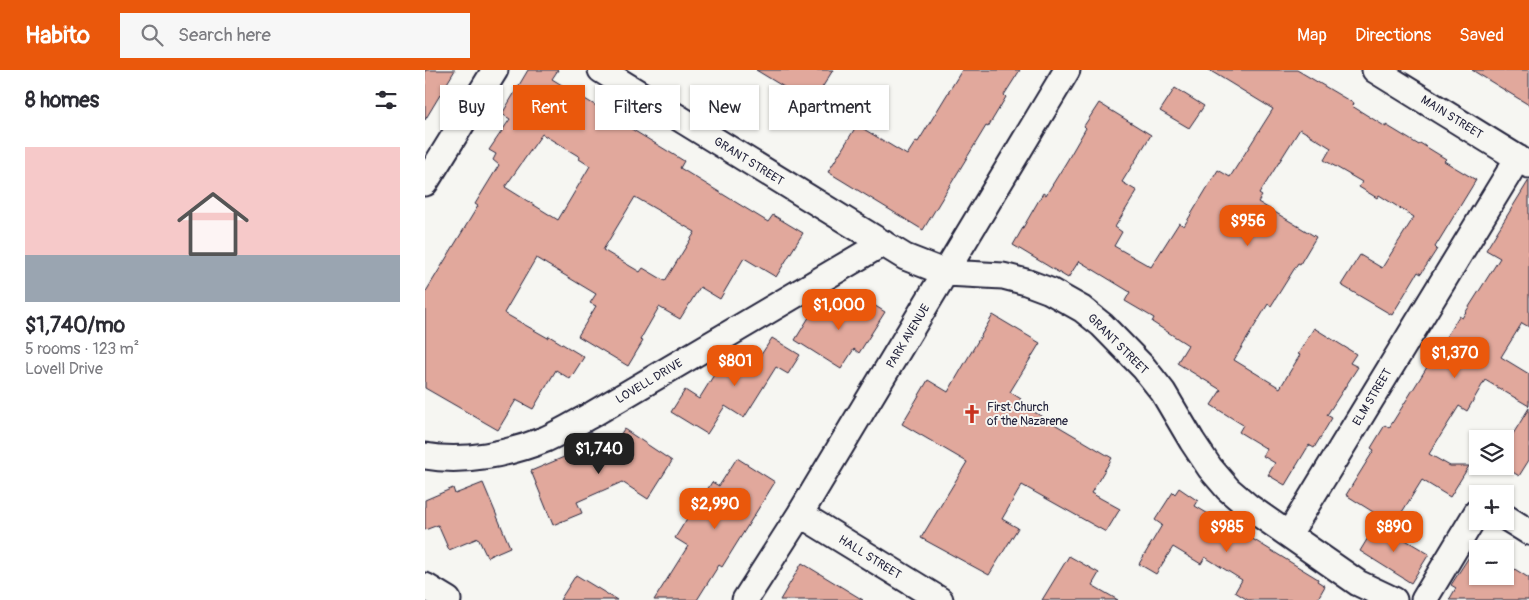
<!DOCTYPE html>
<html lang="en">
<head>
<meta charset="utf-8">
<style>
	:root { --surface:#fff; --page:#f7f7f7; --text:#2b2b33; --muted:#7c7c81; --accent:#ea580c }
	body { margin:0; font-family:Pangolin,sans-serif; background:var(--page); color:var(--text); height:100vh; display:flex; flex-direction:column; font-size:19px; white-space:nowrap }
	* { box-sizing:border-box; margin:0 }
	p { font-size:16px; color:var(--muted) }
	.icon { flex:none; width:28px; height:28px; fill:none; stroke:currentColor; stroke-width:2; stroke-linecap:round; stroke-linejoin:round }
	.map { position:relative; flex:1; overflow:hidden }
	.panel { display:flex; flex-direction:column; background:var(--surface); width:425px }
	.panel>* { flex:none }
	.banner { position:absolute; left:15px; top:15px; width:475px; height:45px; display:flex; gap:10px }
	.tools { position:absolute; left:1044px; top:360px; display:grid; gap:10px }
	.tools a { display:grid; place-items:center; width:45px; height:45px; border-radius:0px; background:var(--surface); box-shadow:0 1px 4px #0004; font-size:25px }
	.price { position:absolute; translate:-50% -42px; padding:0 11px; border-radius:10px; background:var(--accent); color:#fff; font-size:16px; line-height:32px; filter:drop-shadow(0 1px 2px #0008) }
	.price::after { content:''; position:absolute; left:50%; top:30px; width:15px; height:11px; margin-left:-8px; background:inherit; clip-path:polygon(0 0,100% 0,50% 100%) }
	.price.current { background:#222; color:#fff }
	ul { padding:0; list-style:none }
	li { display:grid; align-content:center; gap:10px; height:265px; padding:0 25px }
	li span { display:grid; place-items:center; height:155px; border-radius:0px; color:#555 }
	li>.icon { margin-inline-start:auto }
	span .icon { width:90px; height:90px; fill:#fffc; stroke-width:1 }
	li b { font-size:21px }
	h2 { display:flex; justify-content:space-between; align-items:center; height:60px; padding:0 25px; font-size:21px }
	.chip { padding:0 18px; border-radius:0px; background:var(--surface); box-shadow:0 1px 4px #0004; font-size:18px; line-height:45px }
	.chip.current { background:var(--accent); color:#fff }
	header { display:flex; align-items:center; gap:30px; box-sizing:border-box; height:70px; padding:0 25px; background:var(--accent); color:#fff }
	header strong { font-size:24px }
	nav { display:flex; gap:28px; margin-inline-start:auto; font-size:18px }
	.search { width:350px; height:45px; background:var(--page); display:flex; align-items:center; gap:12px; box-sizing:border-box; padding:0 18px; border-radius:0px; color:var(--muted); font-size:19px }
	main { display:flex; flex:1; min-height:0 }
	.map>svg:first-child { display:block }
	.building { fill:#e1a89c; stroke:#22223b; fill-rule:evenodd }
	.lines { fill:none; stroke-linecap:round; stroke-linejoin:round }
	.minor-casing { stroke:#22223b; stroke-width:29 }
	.minor { stroke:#f6f6f2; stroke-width:25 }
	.labels { text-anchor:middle; stroke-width:4; stroke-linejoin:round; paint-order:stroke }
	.street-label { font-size:12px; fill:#22223b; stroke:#f6f6f2 }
	.poi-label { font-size:12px; fill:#22223b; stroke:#f6f6f2; text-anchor:start }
</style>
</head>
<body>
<header>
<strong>Habito</strong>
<div class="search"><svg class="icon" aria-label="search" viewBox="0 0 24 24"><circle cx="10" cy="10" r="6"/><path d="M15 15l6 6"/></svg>Search here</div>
<nav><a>Map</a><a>Directions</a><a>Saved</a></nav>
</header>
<main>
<section class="panel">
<h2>8 homes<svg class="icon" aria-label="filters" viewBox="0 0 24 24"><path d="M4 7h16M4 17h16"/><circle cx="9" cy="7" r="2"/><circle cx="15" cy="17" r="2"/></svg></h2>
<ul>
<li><span style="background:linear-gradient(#f6c9c9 70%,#9aa5b1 0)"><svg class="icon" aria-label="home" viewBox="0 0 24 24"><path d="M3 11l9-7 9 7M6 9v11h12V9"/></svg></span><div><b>$1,740/mo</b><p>5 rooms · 123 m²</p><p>Lovell Drive</p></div></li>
</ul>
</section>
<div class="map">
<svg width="1104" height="530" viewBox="0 0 1104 530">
	<rect width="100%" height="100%" fill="#f6f6f2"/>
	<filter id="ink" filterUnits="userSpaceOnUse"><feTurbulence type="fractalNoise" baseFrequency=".02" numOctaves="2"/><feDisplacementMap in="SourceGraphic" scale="10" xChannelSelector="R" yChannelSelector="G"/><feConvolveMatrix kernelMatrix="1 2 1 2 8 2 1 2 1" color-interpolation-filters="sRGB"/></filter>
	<g filter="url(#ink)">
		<path class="building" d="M 0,0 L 30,0 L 0,50 Z
			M 103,0 L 133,0 L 127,9 L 173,37 L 172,38 L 259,91 L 255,98 L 343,152 L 348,145 L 378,163 L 351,207 L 319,188 L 295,229 L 275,217 L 255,249 L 234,237 L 215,270 L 218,271 L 203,296 L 153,266 L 171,236 L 165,233 L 171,224 L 111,188 L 79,243 L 123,268 L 124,266 L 159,287 L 145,309 L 131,300 L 108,339 L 91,330 L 73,360 L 0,318 L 0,223 L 53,136 L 50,134 L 74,95 L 68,90 L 71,84 L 64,80 L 85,49 L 77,44 ZM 117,64 L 155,87 L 154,89 L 165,96 L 133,150 L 80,117 ZM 210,127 L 270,162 L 240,211 L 218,198 L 215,202 L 178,180 Z
			M 331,0 L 408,0 L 387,34 Z
			M 537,0 L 595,0 L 579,25 L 581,27 L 563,57 L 561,56 L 498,160 L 403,102 L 432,55 L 482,85 L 491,71 L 493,72 Z
			M 784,0 L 872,0 L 928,33 L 927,36 L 961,57 L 961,55 L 994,75 L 995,73 L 1021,89 L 1019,91 L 1051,110 L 1010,177 L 1012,179 L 996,204 L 993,202 L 967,245 L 916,215 L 935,185 L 957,198 L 989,147 L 954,125 L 952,128 L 934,117 L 937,112 L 899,90 L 906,78 L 875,59 L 834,124 L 837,126 L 833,132 L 891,167 L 875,194 L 873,193 L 846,236 L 843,234 L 809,290 L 855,318 L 875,285 L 873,284 L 889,258 L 931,284 L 925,293 L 933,297 L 902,345 L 907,348 L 889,378 L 884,375 L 860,415 L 843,405 L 850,393 L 838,386 L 842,379 L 814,362 L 818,355 L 786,335 L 796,320 L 752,293 L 763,275 L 727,252 L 729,248 L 700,231 L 705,222 L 654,191 L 643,208 L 588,175 L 618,123 L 621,125 L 642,91 L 661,58 L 659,56 L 674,33 L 726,65 L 697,112 L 712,121 L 690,157 L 697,162 L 689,176 L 726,197 L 754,153 L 759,156 L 793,100 L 805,107 L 848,39 Z
			M 1047,0 L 1104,0 L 1104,35 Z
			M 750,18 L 779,36 L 764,58 L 735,41 Z
			M 1104,110 L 1104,257 L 1097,253 L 1076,287 L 1104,304 L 1104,336 L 1060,310 L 1042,341 L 1034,336 L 1004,384 L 1025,396 L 1044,396 L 1025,427 L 997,410 L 969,455 L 921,425 L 949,380 L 946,378 L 960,355 L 964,358 L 1034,246 L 1037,248 L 1075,188 L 1061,180 Z
			M 436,227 L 460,242 L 434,283 L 429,279 L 416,299 L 370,270 L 394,231 L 422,249 Z
			M 568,245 L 615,273 L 585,322 L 596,329 L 594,333 L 687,388 L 666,423 L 695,439 L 681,462 L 597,415 L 577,449 L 593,458 L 564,505 L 496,468 L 542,392 L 477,354 L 503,310 L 523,322 Z
			M 347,268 L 375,285 L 363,304 L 351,297 L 319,348 L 300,336 L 282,364 L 246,342 L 260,320 L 274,329 L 292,300 L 302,307 L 318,282 L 332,291 Z
			M 1104,338 L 1104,390 L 1094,406 L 1080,397 L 1080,377 Z
			M 199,359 L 247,391 L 223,429 L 197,412 L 152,432 L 157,443 L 128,455 L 106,401 L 165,376 L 174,398 Z
			M 312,388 L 350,412 L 297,497 L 294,495 L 272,530 L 229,530 L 263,476 L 250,468 L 266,442 L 268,443 L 287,412 L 294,416 Z
			M 58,413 L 85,477 L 62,487 L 53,468 L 24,480 L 13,455 L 0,460 L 0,430 L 28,418 L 30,424 Z
			M 754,418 L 773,431 L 770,436 L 802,455 L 803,454 L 893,509 L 892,511 L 900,516 L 892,530 L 823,530 L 810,522 L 817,510 L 780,487 L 776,494 L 748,477 L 731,504 L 714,494 L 737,455 L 730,450 L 748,422 L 750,424 Z
			M 952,453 L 1004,484 L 986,513 L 935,481 Z
			M 1051,476 L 1055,479 L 1052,479 L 1052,506 L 1080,506 L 1080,493 L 1104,508 L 1104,530 L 1024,530 L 1031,518 L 1026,515 Z
			M 644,486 L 674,503 L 667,515 L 693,530 L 617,530 Z
			M 377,493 L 438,530 L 355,530 Z
			M 151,505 L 192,530 L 135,530 Z"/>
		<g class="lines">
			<g class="minor-casing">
				<path id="minor" d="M 176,0 L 480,187 L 521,203 L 578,206 L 601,212 L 625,221 L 657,239 L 677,255 L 719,298 L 738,322 L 767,371 L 785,398 L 803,419 L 824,437 L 933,513 L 969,530
					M 950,0 L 1104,95
					M 0,113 L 70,0
					M 0,386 C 39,393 84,384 121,369 C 137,362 153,352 168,344 L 458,173
					M 375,444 L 515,530
					M 1080,447 L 1104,462
					M 864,464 L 1093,88
					M 0,516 L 23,530
					M 320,530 L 375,444 L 642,0
					M 999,530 L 1052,442"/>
			</g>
			<use href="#minor" class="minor"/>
		</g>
	</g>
	<defs>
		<g id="church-bare" transform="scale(1.5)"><path d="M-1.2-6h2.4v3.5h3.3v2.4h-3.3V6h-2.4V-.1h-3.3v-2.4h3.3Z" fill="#c8321e" stroke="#f6f6f2" stroke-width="2.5" paint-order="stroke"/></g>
	</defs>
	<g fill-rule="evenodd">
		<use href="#church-bare" x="547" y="344"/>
	</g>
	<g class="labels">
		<g class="street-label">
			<text transform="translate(1027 47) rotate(32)" y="4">MAIN STREET</text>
			<text transform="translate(324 91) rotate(32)" y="4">GRANT STREET</text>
			<text transform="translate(483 266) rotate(-59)" y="4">PARK AVENUE</text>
			<text transform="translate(693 274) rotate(45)" y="4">GRANT STREET</text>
			<text transform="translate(224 311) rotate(-31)" y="4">LOVELL DRIVE</text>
			<text transform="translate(947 327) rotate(-59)" y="4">ELM STREET</text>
			<text transform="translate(445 487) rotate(32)" y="4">HALL STREET</text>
		</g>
		<g class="poi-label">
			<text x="562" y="341">First Church<tspan x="562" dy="14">of the Nazarene</tspan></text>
		</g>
	</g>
</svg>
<div class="tools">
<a><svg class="icon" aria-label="layers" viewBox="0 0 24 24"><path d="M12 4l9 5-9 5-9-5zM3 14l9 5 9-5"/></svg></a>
<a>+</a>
<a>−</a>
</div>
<b class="price" style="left:823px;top:177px">$956</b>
<b class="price" style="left:414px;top:261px">$1,000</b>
<b class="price" style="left:1030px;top:309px">$1,370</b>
<b class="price" style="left:310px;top:317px">$801</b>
<b class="price current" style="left:174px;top:405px">$1,740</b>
<b class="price" style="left:290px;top:460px">$2,990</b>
<b class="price" style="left:802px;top:483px">$985</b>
<b class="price" style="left:969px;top:483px">$890</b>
<div class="banner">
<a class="chip">Buy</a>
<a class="chip current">Rent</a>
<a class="chip">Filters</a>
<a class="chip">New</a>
<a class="chip">Apartment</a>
</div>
</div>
</main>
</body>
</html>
